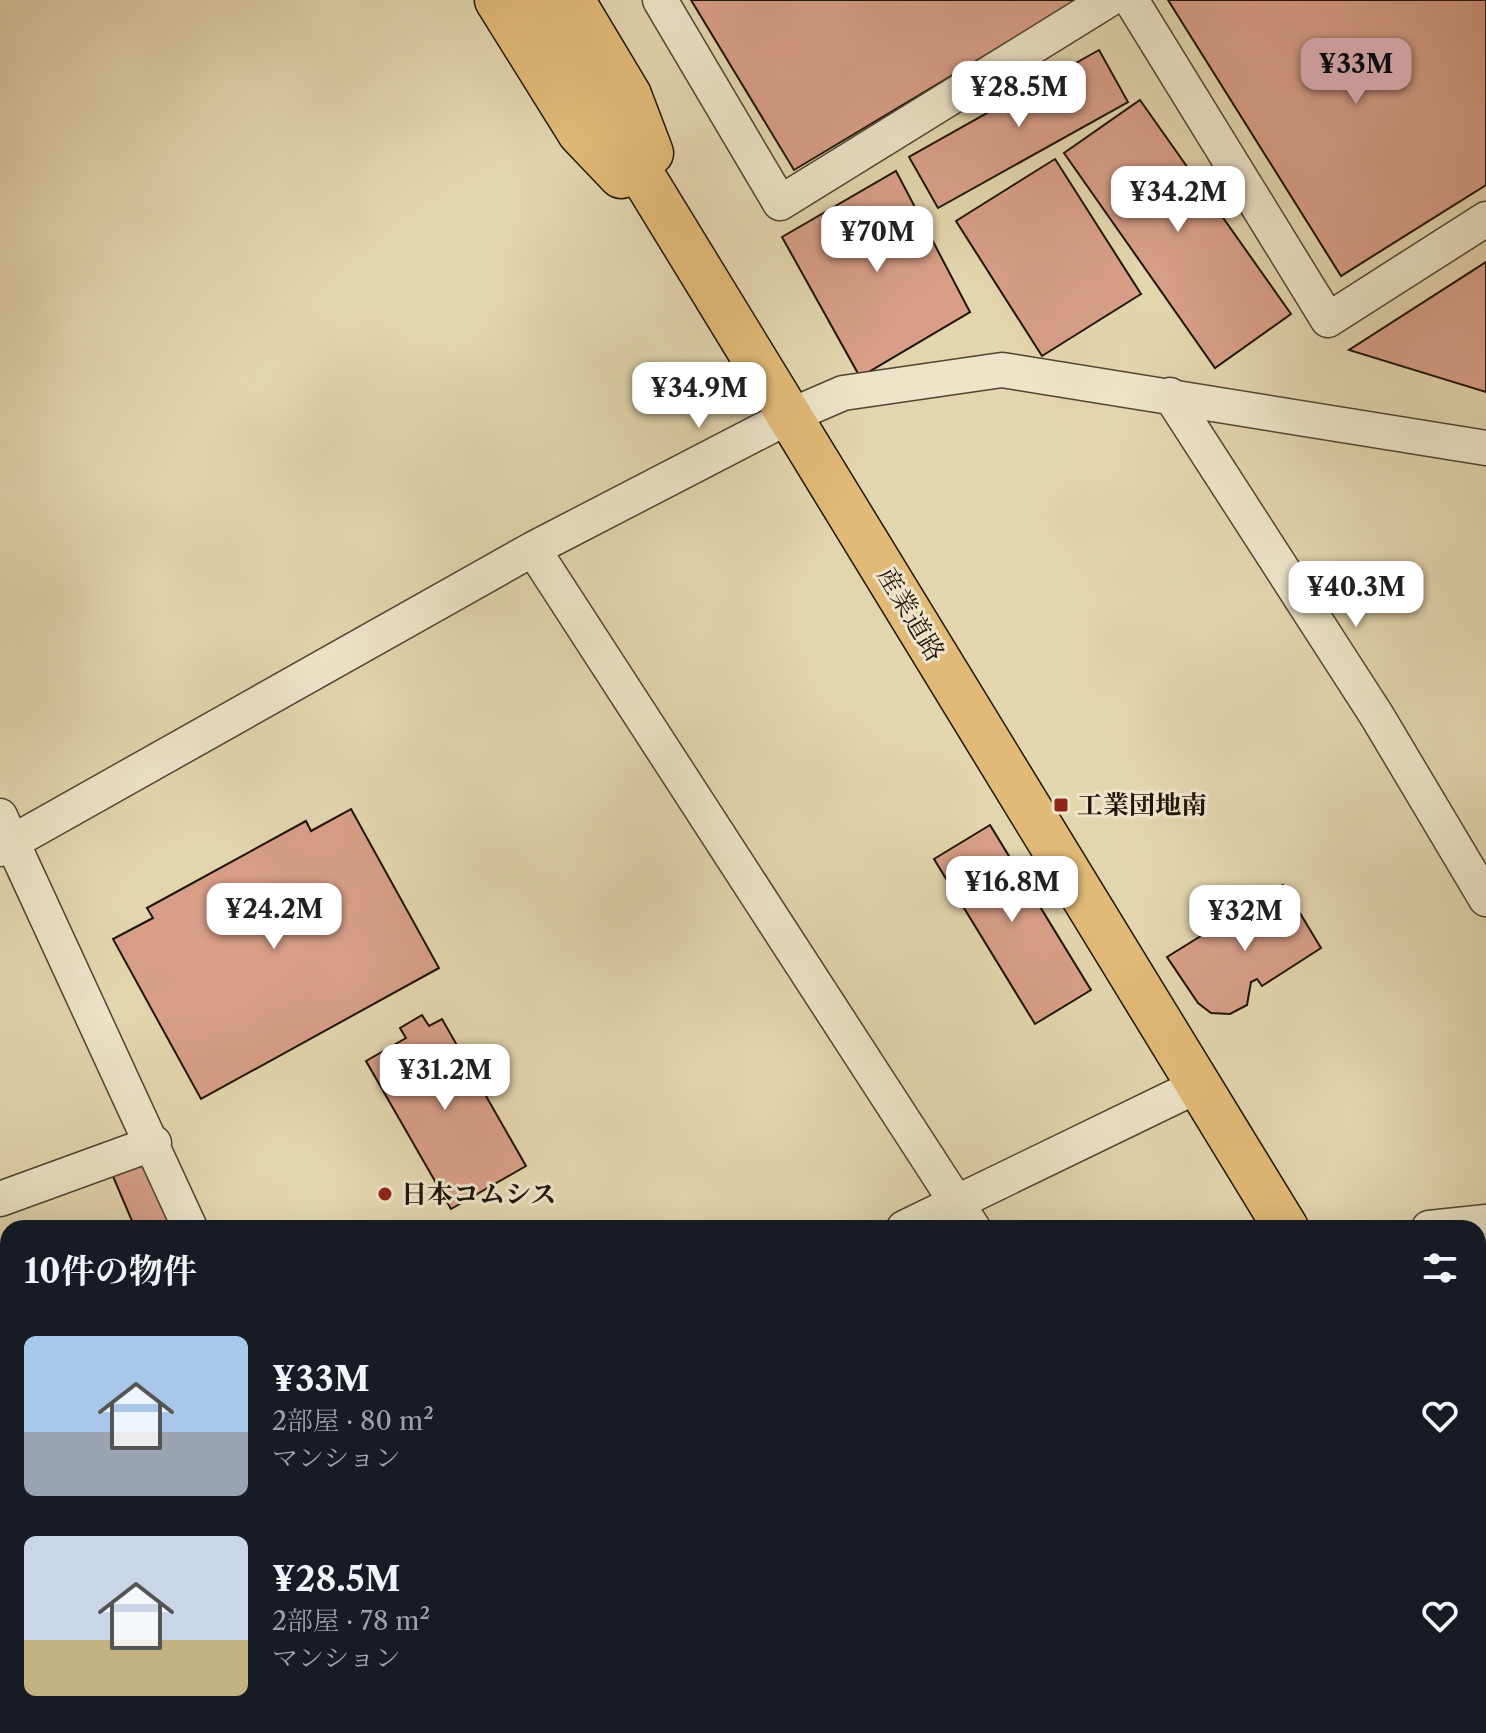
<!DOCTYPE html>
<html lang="ja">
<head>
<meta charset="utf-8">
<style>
	:root { --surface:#171b24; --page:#242831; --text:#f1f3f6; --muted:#9ea1a6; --accent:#c59692 }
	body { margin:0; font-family:"Libre Caslon Text","Noto Serif JP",serif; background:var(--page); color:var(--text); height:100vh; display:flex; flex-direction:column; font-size:30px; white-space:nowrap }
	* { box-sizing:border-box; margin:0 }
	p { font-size:26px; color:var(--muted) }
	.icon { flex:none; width:44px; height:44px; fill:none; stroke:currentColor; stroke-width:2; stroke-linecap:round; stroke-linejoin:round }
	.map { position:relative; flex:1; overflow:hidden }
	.sheet { position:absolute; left:0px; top:1220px; width:1486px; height:514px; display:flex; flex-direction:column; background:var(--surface); border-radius:24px 24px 0 0; box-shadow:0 8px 32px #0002 }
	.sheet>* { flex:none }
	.price { position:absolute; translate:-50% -68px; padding:0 18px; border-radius:16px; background:#fff; color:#222; font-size:26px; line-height:52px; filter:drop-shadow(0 2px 4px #0008) }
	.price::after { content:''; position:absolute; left:50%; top:48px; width:24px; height:18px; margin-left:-12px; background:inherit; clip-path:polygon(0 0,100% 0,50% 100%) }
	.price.current { background:var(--accent); color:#111 }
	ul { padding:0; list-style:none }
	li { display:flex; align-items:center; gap:24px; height:200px; padding:0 24px }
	li span { display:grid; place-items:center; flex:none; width:224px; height:160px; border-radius:12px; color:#555 }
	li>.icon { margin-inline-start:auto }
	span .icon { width:96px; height:96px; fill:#fffc; stroke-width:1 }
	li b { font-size:34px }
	h2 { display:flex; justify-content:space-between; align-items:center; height:96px; padding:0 24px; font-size:34px }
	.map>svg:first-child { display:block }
	.building { fill:#d89e88; stroke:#1f1409; stroke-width:2 }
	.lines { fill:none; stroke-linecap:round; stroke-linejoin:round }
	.minor-casing { stroke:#504432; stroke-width:37 }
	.major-casing { stroke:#1f1409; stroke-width:47 }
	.minor { stroke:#ede4ca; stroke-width:34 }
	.major { stroke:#e2ba77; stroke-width:44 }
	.poi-dot { fill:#8f2418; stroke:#ede4ca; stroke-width:3 }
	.labels { text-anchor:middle; stroke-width:6; stroke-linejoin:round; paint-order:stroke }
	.street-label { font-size:26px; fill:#1f1409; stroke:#ede4ca }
	.poi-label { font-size:26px; font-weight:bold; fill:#1f1409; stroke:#ede4ca; text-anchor:start }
</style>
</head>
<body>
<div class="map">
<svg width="1486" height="1733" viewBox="0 0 1486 1733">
	<rect width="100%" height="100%" fill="#e3d5ae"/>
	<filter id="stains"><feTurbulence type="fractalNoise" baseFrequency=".0025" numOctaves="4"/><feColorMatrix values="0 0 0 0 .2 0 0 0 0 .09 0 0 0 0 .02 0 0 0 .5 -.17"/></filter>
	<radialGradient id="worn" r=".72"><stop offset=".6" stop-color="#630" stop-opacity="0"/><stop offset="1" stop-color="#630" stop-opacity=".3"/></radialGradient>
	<path class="building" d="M 691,0 L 1078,0 L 794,170 Z
		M 1168,0 L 1486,0 L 1486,185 L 1341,276 Z
		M 1099,50 L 1128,102 L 938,208 L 909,157 Z
		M 1140,100 L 1291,314 L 1215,368 L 1064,153 Z
		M 1055,159 L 1141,294 L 1042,356 L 956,221 Z
		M 896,171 L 970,312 L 860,377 L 782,237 Z
		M 1486,262 L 1486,392 L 1349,350 Z
		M 351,809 L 439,968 L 201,1099 L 113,939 L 153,918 L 147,908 L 306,821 L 311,831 Z
		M 990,825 L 1091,990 L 1035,1024 L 934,859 Z
		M 1283,885 L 1321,948 L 1262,986 L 1257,979 L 1251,982 L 1247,1005 L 1230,1014 L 1211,1013 L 1198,1003 L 1167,957 Z
		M 422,1015 L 429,1026 L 442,1019 L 526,1166 L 451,1209 L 366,1061 L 406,1038 L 400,1028 Z
		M 149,1159 L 177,1228 L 135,1228 L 112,1174 Z
		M 1486,1287 L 1486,1381 L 1478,1386 L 1478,1288 Z
		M 1486,1393 L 1486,1463 L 1479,1467 L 1478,1397 Z"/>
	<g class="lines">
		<g class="minor-casing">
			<path id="minor" d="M 660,0 L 780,203 L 1108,0
				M 1131,0 L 1328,320 L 1486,219
				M 1170,395 L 1377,716 L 1486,899
				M 533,549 L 973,1228
				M 0,816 L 190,1228
				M 0,849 L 533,549 L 790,416 L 843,393 L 1002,370 L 1486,448
				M 0,1199 L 154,1143
				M 904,1228 L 1199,1085
				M 1429,1228 L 1486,1222
				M 0,1489 L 8,1485
				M 1478,1689 L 1486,1687
				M 402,1726 L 406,1733
				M 5,1733 L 19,1726
				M 573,1733 L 587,1726
				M 1269,1733 L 1302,1726"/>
		</g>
		<g class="major-casing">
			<path id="major" d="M 497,0 L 580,133 L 621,176
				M 535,0 L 1286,1228
				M 572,0 L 629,95 L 651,153
				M 1478,1538 L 1486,1551"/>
		</g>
		<use href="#minor" class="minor"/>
		<use href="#major" class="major"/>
	</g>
	<g class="poi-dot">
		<rect x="1053" y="797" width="16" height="16" rx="4"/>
		<circle cx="385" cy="1194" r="8"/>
	</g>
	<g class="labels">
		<g class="street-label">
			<text transform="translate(911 614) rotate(59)" y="9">産業道路</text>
		</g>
		<g class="poi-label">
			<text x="1077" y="814">工業団地南</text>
			<text x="401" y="1203">日本コムシス</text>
		</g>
	</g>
	<rect width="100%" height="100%" filter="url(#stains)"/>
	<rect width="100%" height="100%" fill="url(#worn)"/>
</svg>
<b class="price current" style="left:1356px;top:106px">¥33M</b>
<b class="price" style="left:1019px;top:129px">¥28.5M</b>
<b class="price" style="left:1178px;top:234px">¥34.2M</b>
<b class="price" style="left:877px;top:274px">¥70M</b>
<b class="price" style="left:699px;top:430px">¥34.9M</b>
<b class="price" style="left:1356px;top:629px">¥40.3M</b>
<b class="price" style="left:1012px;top:924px">¥16.8M</b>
<b class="price" style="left:274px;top:951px">¥24.2M</b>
<b class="price" style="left:1245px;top:953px">¥32M</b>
<b class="price" style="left:445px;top:1112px">¥31.2M</b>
<section class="sheet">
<h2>10件の物件<svg class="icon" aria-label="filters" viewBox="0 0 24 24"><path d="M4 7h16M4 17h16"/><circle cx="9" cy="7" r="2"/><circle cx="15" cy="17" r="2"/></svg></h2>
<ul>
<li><span style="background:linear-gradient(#a9c7e8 60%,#9aa5b1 0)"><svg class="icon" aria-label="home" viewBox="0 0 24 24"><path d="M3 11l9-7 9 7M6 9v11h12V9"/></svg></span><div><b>¥33M</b><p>2部屋 · 80 m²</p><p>マンション</p></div><svg class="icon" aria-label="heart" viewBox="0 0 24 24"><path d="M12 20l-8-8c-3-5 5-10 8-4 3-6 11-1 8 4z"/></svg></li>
<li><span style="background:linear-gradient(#c9d6e8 65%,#c2b280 0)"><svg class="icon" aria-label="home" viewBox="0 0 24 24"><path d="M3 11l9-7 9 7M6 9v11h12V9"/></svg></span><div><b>¥28.5M</b><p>2部屋 · 78 m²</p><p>マンション</p></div><svg class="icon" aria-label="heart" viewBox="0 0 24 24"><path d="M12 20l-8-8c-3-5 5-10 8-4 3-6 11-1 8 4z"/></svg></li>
</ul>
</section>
</div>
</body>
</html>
